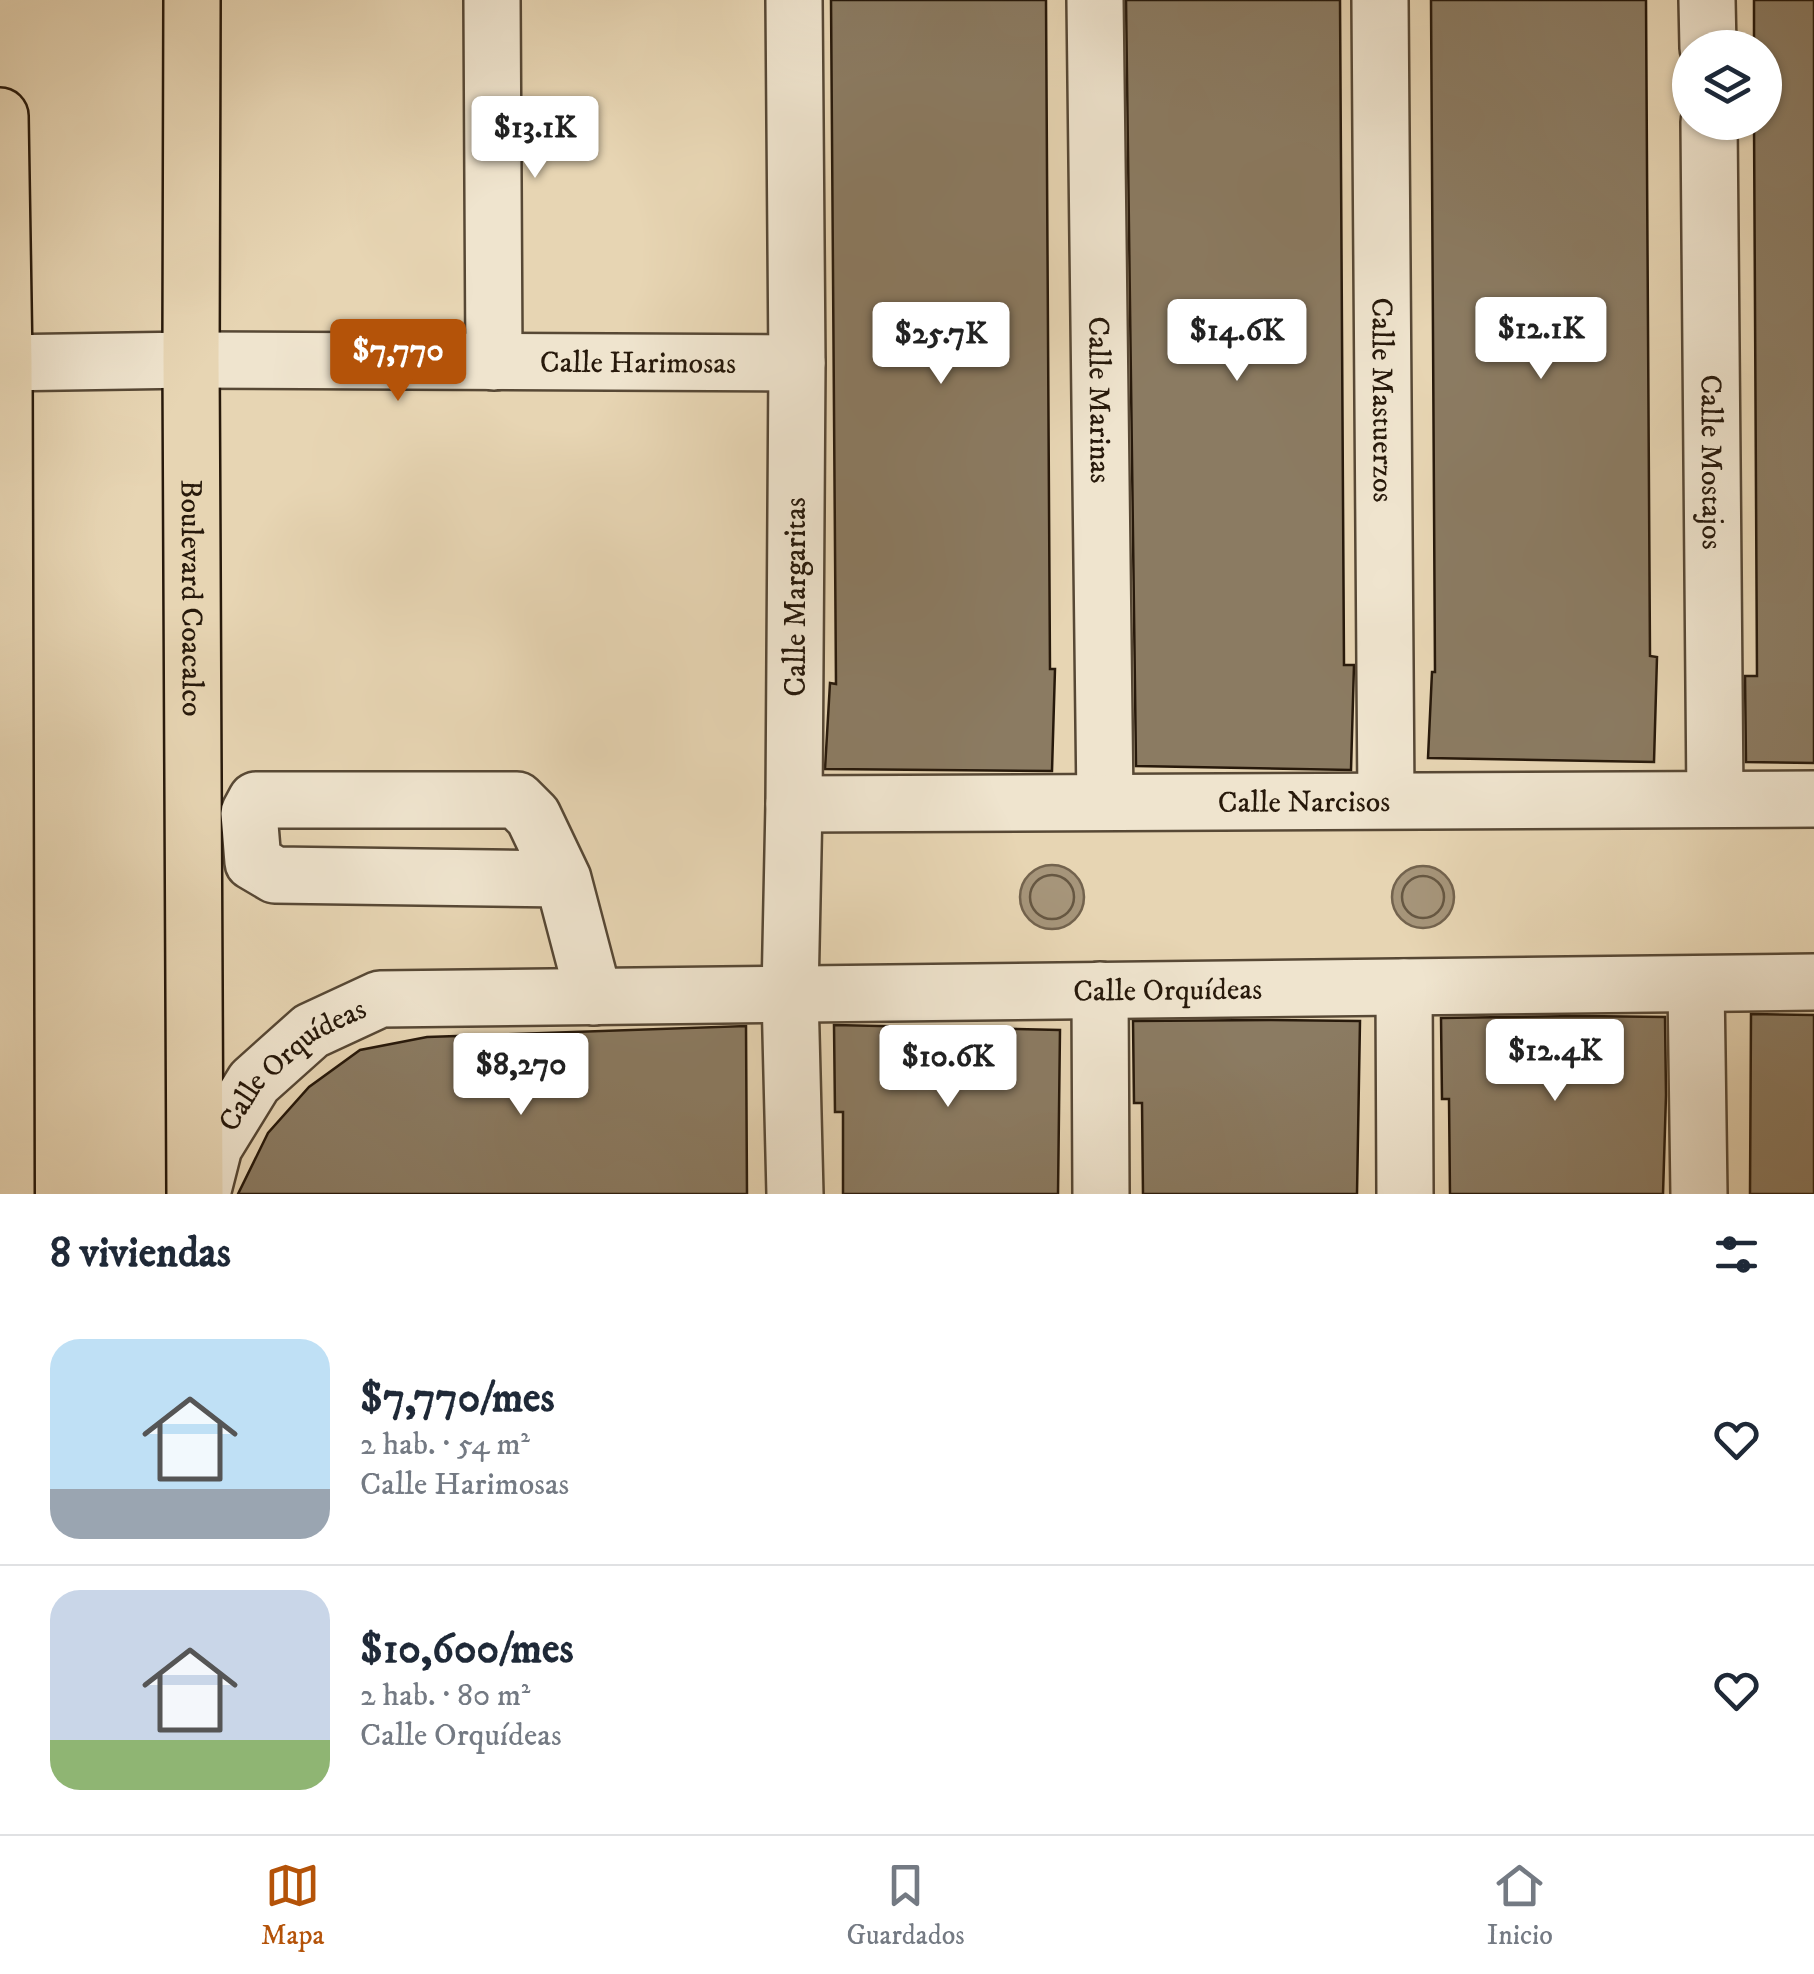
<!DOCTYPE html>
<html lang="es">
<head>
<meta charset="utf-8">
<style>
	:root { --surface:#fff; --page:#f2f2f3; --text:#1f2937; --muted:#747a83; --line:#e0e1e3; --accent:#b45309 }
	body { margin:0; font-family:"IM FELL DW Pica",serif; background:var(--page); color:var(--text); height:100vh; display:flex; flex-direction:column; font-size:38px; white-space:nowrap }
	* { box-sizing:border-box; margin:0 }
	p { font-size:32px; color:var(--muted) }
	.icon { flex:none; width:55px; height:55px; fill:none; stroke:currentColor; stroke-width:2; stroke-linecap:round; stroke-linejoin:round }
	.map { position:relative; height:1194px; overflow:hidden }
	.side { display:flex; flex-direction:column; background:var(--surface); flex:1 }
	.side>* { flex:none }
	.tools { position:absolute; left:1672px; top:30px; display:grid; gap:20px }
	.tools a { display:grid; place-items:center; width:110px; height:110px; border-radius:50%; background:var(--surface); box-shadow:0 2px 8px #0004; font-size:50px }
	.price { position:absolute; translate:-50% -85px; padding:0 22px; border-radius:10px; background:#fff; color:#222; font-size:32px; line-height:65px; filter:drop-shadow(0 2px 5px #0008) }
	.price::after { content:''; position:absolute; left:50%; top:60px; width:30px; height:22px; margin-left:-15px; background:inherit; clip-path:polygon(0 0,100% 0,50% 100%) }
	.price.selected { background:var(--accent); color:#fff }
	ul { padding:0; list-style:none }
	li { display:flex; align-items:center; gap:30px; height:250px; padding:0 50px }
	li+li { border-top:2px solid var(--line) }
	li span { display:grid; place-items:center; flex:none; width:280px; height:200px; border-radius:30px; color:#555 }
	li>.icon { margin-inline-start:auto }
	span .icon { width:120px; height:120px; fill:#fffc; stroke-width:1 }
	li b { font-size:42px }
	h2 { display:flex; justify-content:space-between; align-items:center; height:120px; padding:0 50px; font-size:42px }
	.dock { display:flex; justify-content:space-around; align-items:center; height:140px; border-top:2px solid var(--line); background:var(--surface); font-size:28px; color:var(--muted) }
	.dock a { display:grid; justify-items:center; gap:5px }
	.dock .selected { color:var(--accent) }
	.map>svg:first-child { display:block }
	.water { fill:#a6957a; stroke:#73634e; stroke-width:2.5 }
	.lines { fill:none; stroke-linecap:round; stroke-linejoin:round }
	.shore { stroke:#665742; stroke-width:2.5 }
	.building { fill:#8b7b62; stroke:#27190b; stroke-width:2.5 }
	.minor-casing { stroke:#574835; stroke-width:60 }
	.major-casing { stroke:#27190b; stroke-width:60 }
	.minor { stroke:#efe4ce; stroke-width:55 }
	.major { stroke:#e7d5b3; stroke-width:55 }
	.labels { text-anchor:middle; stroke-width:8; stroke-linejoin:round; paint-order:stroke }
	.street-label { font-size:30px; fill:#27190b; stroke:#efe4ce }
</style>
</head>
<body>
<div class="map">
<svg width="1814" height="1194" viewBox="0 0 1814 1194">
	<rect width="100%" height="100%" fill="#e7d5b3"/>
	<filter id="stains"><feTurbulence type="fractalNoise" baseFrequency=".002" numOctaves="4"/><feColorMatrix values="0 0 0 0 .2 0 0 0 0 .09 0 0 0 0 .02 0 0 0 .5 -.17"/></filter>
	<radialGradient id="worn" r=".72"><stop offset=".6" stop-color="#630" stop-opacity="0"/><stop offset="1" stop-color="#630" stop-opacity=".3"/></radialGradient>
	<path class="water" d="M1020 897a32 32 0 1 1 64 0a32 32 0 1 1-64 0Z
		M1392 897a31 31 0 1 1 62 0a31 31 0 1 1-62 0Z"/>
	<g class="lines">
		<path class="shore" d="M1030 897a22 22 0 1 1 44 0a22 22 0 1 1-44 0Z
			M1402 897a21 21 0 1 1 42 0a21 21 0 1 1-42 0Z"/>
	</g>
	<path class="building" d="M 831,0 L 1046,0 L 1050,669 L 1055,669 L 1052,771 L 825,769 L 830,683 L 836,684 Z
		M 1126,0 L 1340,0 L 1344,665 L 1354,665 L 1351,770 L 1136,766 Z
		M 1431,0 L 1646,0 L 1650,656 L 1657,657 L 1654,762 L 1428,758 L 1432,672 L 1435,672 Z
		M 1754,0 L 1814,0 L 1814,763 L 1746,762 L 1745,676 L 1757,676 L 1754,122 L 1765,122 L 1765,48 L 1754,48 Z
		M 1751,1014 L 1814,1015 L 1814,1194 L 1750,1194 Z
		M 1581,1016 L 1665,1017 L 1666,1095 L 1663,1194 L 1450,1194 L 1449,1099 L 1442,1099 L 1441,1018 Z
		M 1271,1020 L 1360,1021 L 1357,1194 L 1143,1194 L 1142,1103 L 1134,1103 L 1133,1021 Z
		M 834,1025 L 1060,1030 L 1058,1194 L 843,1194 L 843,1112 L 835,1112 Z
		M 746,1026 L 747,1194 L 238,1194 L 268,1133 L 309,1087 L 360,1050 L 427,1037 Z"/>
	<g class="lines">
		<g class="minor-casing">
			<g id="minor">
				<path d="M 492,0 L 494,362"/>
				<path d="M 794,0 L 797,363 L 794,804 L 790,994 L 795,1194"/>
				<path id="s1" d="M 1095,0 L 1105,802"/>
				<path id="s2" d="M 1380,0 L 1386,800"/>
				<path d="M 1707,0 L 1708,48"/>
				<path id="s3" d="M 1709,122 L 1715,799"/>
				<path id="s4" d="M 0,363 L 191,360 L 797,363"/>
				<path id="s5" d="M 794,804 L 1814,799"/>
				<path d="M 563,879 L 275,875 L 253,862 L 249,813 L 256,800 L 517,800 L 533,816 L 563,879 L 594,997"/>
				<path d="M 1696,984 L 1699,1194"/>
				<path d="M 1404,987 L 1405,1194"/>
				<path d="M 1100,990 L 1101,1194"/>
				<path id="s6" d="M 202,1194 L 214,1147 L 254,1082 L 311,1031 L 380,999 L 1814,982"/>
			</g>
		</g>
		<g class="major-casing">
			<g id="major">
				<path id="s7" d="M 192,0 L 191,360 L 195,1194"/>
				<path d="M 0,116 L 4,363 L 6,1194"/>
			</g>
		</g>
		<use href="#minor" class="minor"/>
		<use href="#major" class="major"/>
	</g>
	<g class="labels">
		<g class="street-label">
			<text dy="10" stroke="none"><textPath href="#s4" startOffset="638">Calle Harimosas</textPath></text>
			<text dy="10" stroke="none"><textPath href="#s2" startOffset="400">Calle Mastuerzos</textPath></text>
			<text dy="10" stroke="none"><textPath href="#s1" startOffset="400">Calle Marinas</textPath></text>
			<text dy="10" stroke="none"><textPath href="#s3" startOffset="340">Calle Mostajos</textPath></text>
			<text dy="10" stroke="none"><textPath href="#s7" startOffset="598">Boulevard Coacalco</textPath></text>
			<text transform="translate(795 597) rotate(-90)" y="10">Calle Margaritas</text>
			<text dy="10" stroke="none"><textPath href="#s5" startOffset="510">Calle Narcisos</textPath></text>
			<text dy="10" stroke="none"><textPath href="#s6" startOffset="1065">Calle Orquídeas</textPath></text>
			<text dy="10" stroke="none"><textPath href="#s6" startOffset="165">Calle Orquídeas</textPath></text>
		</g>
	</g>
	<rect width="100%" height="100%" filter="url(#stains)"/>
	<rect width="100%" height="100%" fill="url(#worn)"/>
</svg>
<div class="tools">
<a><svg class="icon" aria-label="layers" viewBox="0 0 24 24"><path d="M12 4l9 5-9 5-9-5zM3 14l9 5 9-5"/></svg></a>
</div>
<b class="price" style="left:535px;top:181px">$13.1K</b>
<b class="price" style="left:1541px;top:382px">$12.1K</b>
<b class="price" style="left:1237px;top:384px">$14.6K</b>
<b class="price" style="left:941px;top:387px">$25.7K</b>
<b class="price selected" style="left:398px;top:404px">$7,770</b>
<b class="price" style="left:1555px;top:1104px">$12.4K</b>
<b class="price" style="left:948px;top:1110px">$10.6K</b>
<b class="price" style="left:521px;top:1118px">$8,270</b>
</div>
<section class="side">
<h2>8 viviendas<svg class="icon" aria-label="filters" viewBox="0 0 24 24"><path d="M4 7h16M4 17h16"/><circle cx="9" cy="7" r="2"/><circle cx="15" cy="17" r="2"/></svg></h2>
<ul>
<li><span style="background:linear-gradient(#bfe0f5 75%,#9aa5b1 0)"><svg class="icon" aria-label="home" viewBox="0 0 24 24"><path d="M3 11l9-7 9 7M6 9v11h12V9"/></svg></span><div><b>$7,770/mes</b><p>2 hab. · 54 m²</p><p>Calle Harimosas</p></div><svg class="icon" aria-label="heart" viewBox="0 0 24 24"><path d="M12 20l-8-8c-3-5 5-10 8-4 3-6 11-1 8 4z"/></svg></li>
<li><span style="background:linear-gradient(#c9d6e8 75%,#8fb573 0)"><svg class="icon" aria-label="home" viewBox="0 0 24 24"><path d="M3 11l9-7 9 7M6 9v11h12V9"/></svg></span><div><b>$10,600/mes</b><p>2 hab. · 80 m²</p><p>Calle Orquídeas</p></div><svg class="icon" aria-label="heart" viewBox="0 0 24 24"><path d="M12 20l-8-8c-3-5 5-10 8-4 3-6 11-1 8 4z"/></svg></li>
</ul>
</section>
<nav class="dock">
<a class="selected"><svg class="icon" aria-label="map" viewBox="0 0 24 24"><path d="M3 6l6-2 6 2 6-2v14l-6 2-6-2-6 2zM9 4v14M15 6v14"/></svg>Mapa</a>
<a><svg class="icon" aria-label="saved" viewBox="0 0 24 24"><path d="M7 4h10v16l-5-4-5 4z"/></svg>Guardados</a>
<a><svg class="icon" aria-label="home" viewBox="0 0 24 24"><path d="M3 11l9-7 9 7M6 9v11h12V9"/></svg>Inicio</a>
</nav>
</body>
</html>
